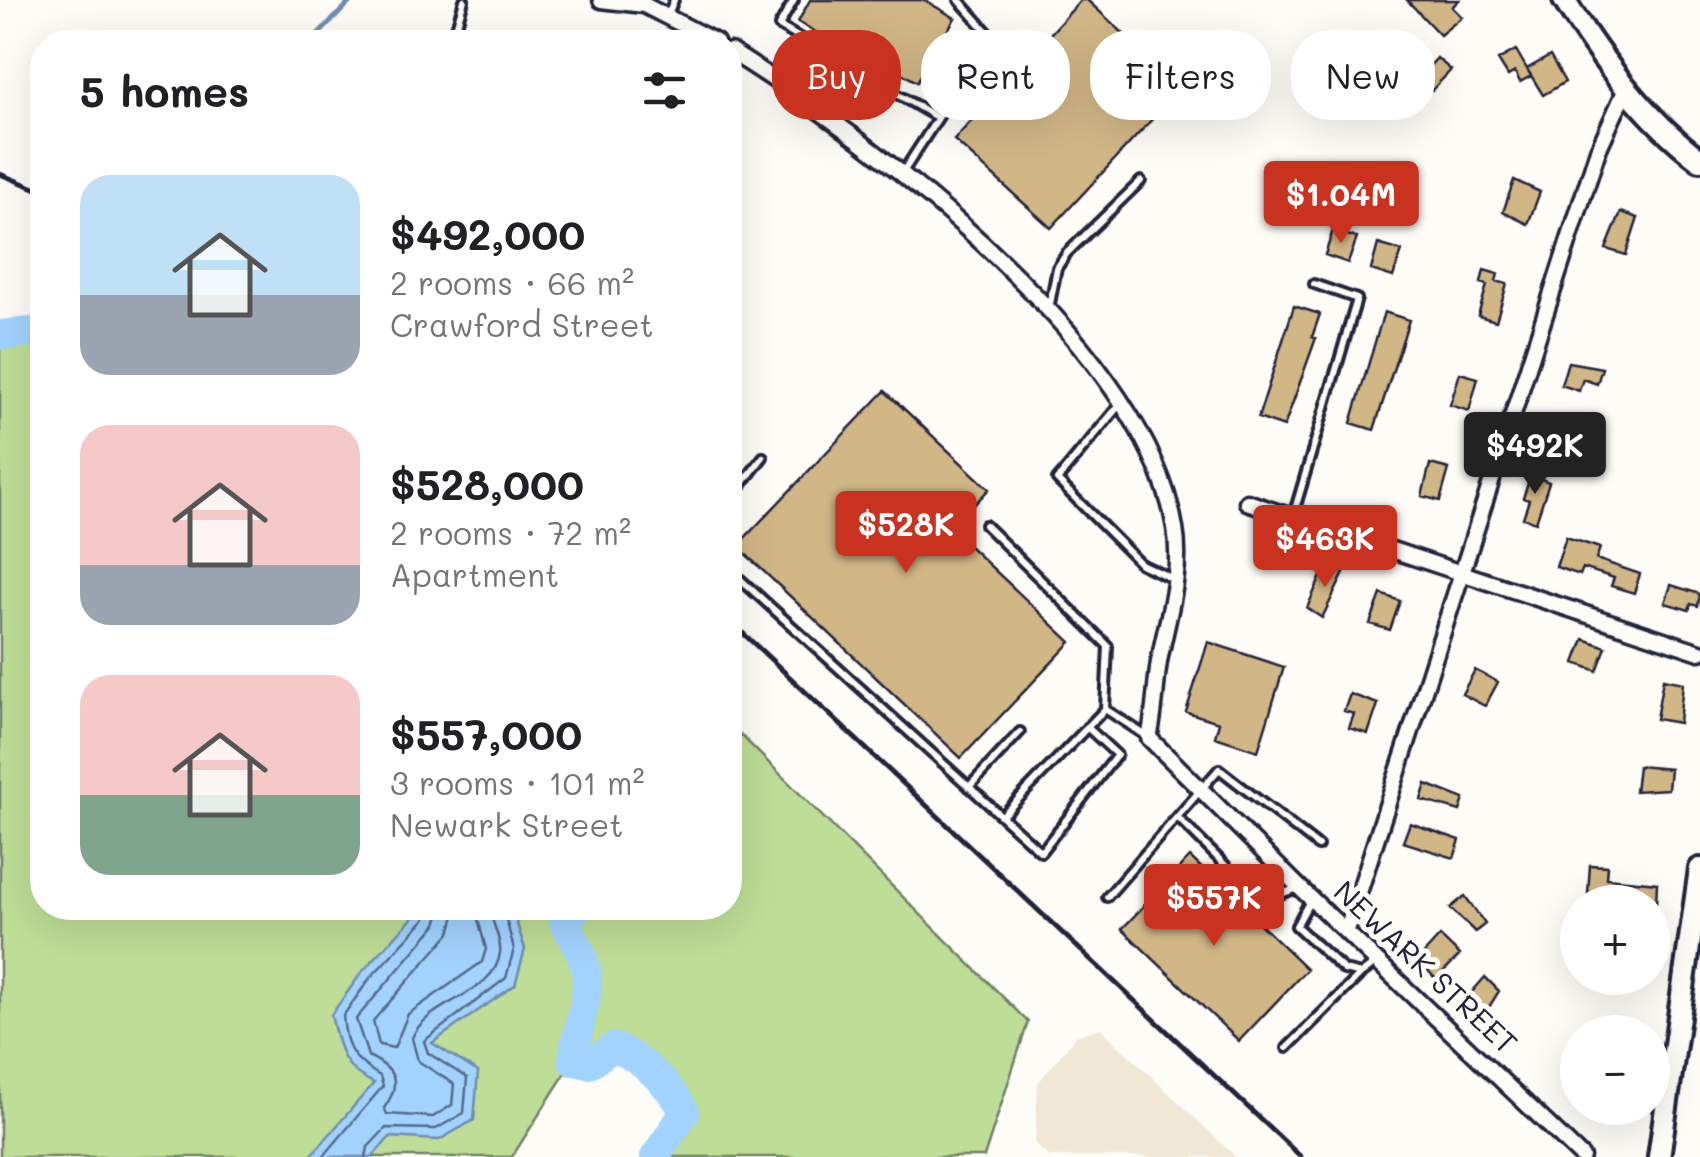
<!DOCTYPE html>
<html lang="en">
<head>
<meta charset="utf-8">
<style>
	:root { --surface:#fff; --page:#f6f6f6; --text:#202124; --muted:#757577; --accent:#c8321e }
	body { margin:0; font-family:Mali,sans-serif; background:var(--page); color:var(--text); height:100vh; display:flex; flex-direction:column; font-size:38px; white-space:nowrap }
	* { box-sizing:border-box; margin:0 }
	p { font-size:32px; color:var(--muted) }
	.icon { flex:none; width:55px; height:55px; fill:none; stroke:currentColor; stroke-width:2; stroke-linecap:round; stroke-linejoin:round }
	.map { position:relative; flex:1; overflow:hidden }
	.panel { position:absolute; left:30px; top:30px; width:712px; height:890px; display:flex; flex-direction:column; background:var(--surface); border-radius:40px; box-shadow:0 10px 40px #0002 }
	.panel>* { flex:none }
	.hud { position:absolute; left:772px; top:30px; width:778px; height:90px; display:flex; gap:20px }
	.tools { position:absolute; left:1560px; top:885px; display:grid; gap:20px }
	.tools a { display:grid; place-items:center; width:110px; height:110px; border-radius:50%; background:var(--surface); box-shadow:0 10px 40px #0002; font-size:50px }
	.price { position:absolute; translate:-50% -85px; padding:0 22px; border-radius:10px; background:var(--accent); color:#fff; font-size:32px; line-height:65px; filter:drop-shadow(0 2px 5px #0008) }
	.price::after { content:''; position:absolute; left:50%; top:60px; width:30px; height:22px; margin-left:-15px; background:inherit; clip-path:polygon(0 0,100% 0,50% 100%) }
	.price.selected { background:#222; color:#fff }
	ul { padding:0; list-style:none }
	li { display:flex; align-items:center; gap:30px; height:250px; padding:0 50px }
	li span { display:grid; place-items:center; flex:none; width:280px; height:200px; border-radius:30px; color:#555 }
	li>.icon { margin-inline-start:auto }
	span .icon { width:120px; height:120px; fill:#fffc; stroke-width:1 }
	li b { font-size:42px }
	h2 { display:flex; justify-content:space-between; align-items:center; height:120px; padding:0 50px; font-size:42px }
	.tag { padding:0 35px; border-radius:40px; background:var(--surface); box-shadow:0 10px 40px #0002; font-size:35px; line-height:90px }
	.tag.selected { background:var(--accent); color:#fff }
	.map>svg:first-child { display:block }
	.built { fill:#f0e7d5 }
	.green { fill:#bedd96; stroke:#708068; stroke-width:2.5 }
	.water { fill:#a2d3ff; stroke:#6f8cb1; stroke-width:2.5 }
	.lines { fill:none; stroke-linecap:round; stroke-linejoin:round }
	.shore { stroke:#556989; stroke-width:2.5 }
	.stream { stroke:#6f8cb1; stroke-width:5 }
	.river { stroke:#a2d3ff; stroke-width:30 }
	.building { fill:#d1b686; stroke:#22223b; stroke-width:2.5 }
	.lane-casing { stroke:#22223b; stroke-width:14 }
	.street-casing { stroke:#22223b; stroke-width:21 }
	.secondary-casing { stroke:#22223b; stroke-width:28 }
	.lane { stroke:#fdfcf7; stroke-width:6 }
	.street { stroke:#fdfcf7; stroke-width:14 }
	.secondary { stroke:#fdfcf7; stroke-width:20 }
	.rail { stroke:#22223b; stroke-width:5 }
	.labels { text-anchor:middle; stroke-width:10; stroke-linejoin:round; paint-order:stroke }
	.street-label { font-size:30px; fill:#22223b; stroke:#fdfcf7 }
</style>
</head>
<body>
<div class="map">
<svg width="1700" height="1157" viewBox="0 0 1700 1157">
	<rect width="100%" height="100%" fill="#fdfcf7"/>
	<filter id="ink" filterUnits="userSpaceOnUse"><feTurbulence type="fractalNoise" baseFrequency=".01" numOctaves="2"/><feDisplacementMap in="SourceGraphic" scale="20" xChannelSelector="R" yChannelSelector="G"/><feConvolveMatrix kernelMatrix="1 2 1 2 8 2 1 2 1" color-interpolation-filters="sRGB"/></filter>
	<g filter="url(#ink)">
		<path class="built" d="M 1100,1028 L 1236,1157 L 1049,1157 L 1035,1144 L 1038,1083 L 1076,1036 Z"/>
		<path class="green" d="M 42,331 L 42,908 L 730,908 L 730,724 L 1028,1022 L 984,1157 L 655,1157 L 685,1111 C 669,1084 642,1058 613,1047 L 590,1064 L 573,1061 L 512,1157 L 0,1157 L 0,336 Z"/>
		<path class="water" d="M 422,908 L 512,908 L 525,949 L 515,985 L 432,1043 L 478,1072 L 474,1120 L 439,1140 L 390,1137 L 372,1157 L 310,1157 L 374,1083 C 342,1070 339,1048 331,1015 L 362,972 Z"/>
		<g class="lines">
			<path class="shore" d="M 442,908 L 437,924 L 356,1019 L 368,1056 C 394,1068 403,1082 384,1108 L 387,1114 L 433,1117 L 452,1105 L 454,1084 L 418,1061 L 412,1038 C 427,1000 495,996 500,953 C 502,939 491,923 490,908
				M 457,908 L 450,933 L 373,1021 L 379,1045 L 394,1048 L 408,1014 L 482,962 L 486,949 L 475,908
				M 323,1157 L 383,1086 L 380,1076 C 352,1059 346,1050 343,1016 L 370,978 L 426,918 L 429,908
				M 366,1157 L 368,1147 L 386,1128 L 436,1129 L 464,1113 L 467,1078 L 428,1053 L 424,1041 L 506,978 L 514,949 L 503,908"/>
			<path class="stream" d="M 311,42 L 352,0"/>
			<path class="river" d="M 0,335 L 42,331
				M 578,908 L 564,923 C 604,981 581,999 573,1061 L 590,1064 L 613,1047 C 642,1058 669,1084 685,1112 L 655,1157"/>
		</g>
		<path class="building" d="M 810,0 L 924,0 L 955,18 L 917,82 L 853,45 L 849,51 L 798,22 Z
			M 1081,0 L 1087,0 L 1182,87 L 1051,228 L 954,140 Z
			M 1407,0 L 1459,0 L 1452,7 L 1462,17 L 1440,35 Z
			M 1516,50 L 1531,76 L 1520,82 L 1515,72 L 1508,76 L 1498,60 Z
			M 1409,51 L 1427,69 L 1437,58 L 1451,70 L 1432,90 L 1400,60 Z
			M 1550,56 L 1565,82 L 1543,95 L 1527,69 Z
			M 1514,180 L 1540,192 L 1528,224 L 1503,212 Z
			M 1621,212 L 1638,218 L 1626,255 L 1606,249 Z
			M 1333,230 L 1357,238 L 1348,263 L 1325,255 Z
			M 1378,244 L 1402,251 L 1393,277 L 1371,270 Z
			M 1484,270 L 1498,274 L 1496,281 L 1507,284 L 1496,321 L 1478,316 L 1487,285 L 1481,283 Z
			M 1294,306 L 1320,314 L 1312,337 L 1316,338 L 1284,427 L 1258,418 Z
			M 1384,312 L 1409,320 L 1374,430 L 1351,423 Z
			M 1568,362 L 1602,368 L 1597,384 L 1583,379 L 1579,391 L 1561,385 Z
			M 1460,373 L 1478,378 L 1469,411 L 1450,405 Z
			M 885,391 L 989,489 L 951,529 L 1071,642 L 961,758 L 737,546 Z
			M 1430,464 L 1449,469 L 1440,501 L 1422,496 Z
			M 1531,475 L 1549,482 L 1536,522 L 1523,518 L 1529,500 L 1523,498 Z
			M 1566,537 L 1600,548 L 1596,559 L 1640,574 L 1634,593 L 1611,586 L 1614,578 L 1583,568 L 1580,575 L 1556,567 Z
			M 1326,565 L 1345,571 L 1322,618 L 1307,608 Z
			M 1671,585 L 1700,594 L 1698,606 L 1691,604 L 1689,610 L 1665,603 Z
			M 1381,594 L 1400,601 L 1390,630 L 1370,624 Z
			M 1584,639 L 1606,647 L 1597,671 L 1575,663 Z
			M 1208,642 L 1284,667 L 1258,751 L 1215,737 L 1219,722 L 1186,712 Z
			M 1475,670 L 1498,682 L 1485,706 L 1462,694 Z
			M 1663,679 L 1683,683 L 1679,723 L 1656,719 Z
			M 1350,694 L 1378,704 L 1368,734 L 1349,728 L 1354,714 L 1344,711 Z
			M 1638,766 L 1670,769 L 1668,789 L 1635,791 Z
			M 1426,784 L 1464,799 L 1460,811 L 1421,800 Z
			M 1410,823 L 1460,840 L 1454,858 L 1403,842 Z
			M 1190,857 L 1307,969 L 1239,1041 L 1122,929 Z
			M 1590,865 L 1607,866 L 1606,878 L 1657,883 L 1656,903 L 1588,894 Z
			M 1465,896 L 1485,924 L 1475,932 L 1450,908 Z
			M 1440,936 L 1460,955 L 1436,979 L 1418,960 Z
			M 1485,977 L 1499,991 L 1481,1020 L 1468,1009 L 1471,1005 L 1465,1000 Z"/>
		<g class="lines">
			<g class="lane-casing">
				<path id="lane" d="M 794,0 L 779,26 L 938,118
					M 668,15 L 674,0
					M 452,42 L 464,0
					M 903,172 L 991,36 L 959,0
					M 1049,309 L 1057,268 L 1067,253 L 1141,181
					M 1121,403 L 1057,480 L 1141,564 L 1175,580
					M 730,500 L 763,457
					M 1293,516 L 1357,299 L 1314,284
					M 985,525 L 1108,646 L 1105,709 L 1148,737
					M 730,570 L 1041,852 L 1117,755 L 1087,727
					M 969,787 L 1020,732
					M 1002,816 L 1105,709
					M 1177,817 L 1253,893 L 1275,896 L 1298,888
					M 1107,897 L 1219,769 L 1318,846
					M 1311,899 L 1296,926 L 1344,970 L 1361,974 L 1378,961
					M 1287,1048 L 1361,974"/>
			</g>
			<g class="street-casing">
				<path id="street" d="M 601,0 L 644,5 L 716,42
					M 730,51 C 878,144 1145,348 1175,528 C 1183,575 1167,617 1159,662 C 1155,687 1155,713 1149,738 L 1299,887 L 1582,1157
					M 1247,502 L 1700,652
					M 1347,930 L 1598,150 L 1626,89"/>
			</g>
			<g class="secondary-casing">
				<path id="secondary" d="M 1564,0 C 1602,60 1643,117 1700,160
					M 1659,1157 L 1700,869"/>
			</g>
			<use href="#lane" class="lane"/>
			<use href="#street" class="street"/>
			<use href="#secondary" class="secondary"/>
			<path class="rail" d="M 0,174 L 42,191
				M 730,621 L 1301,1157"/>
		</g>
	</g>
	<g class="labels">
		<g class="street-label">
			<text transform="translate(1425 968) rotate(43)" y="10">NEWARK STREET</text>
		</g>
	</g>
</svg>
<div class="tools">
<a>+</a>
<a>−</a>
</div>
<b class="price" style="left:1341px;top:246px">$1.04M</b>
<b class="price selected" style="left:1535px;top:497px">$492K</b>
<b class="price" style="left:906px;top:576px">$528K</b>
<b class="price" style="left:1325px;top:590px">$463K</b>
<b class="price" style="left:1214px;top:949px">$557K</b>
<div class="hud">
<a class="tag selected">Buy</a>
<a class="tag">Rent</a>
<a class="tag">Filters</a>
<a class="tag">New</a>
</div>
<section class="panel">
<h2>5 homes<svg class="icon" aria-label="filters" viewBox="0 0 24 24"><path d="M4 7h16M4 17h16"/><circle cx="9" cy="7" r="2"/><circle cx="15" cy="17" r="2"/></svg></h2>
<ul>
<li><span style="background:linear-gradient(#bfe0f5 60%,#9aa5b1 0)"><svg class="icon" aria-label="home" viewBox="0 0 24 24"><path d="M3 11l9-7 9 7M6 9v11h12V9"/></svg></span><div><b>$492,000</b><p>2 rooms · 66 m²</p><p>Crawford Street</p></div></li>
<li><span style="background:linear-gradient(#f6c9c9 70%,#9aa5b1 0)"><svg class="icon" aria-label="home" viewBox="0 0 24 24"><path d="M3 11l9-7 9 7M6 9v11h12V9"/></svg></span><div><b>$528,000</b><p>2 rooms · 72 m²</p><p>Apartment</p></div></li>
<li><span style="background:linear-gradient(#f6c9c9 60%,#7fa58c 0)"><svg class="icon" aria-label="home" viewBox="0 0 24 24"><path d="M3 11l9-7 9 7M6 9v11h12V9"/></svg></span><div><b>$557,000</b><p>3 rooms · 101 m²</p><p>Newark Street</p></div></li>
</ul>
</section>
</div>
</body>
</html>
